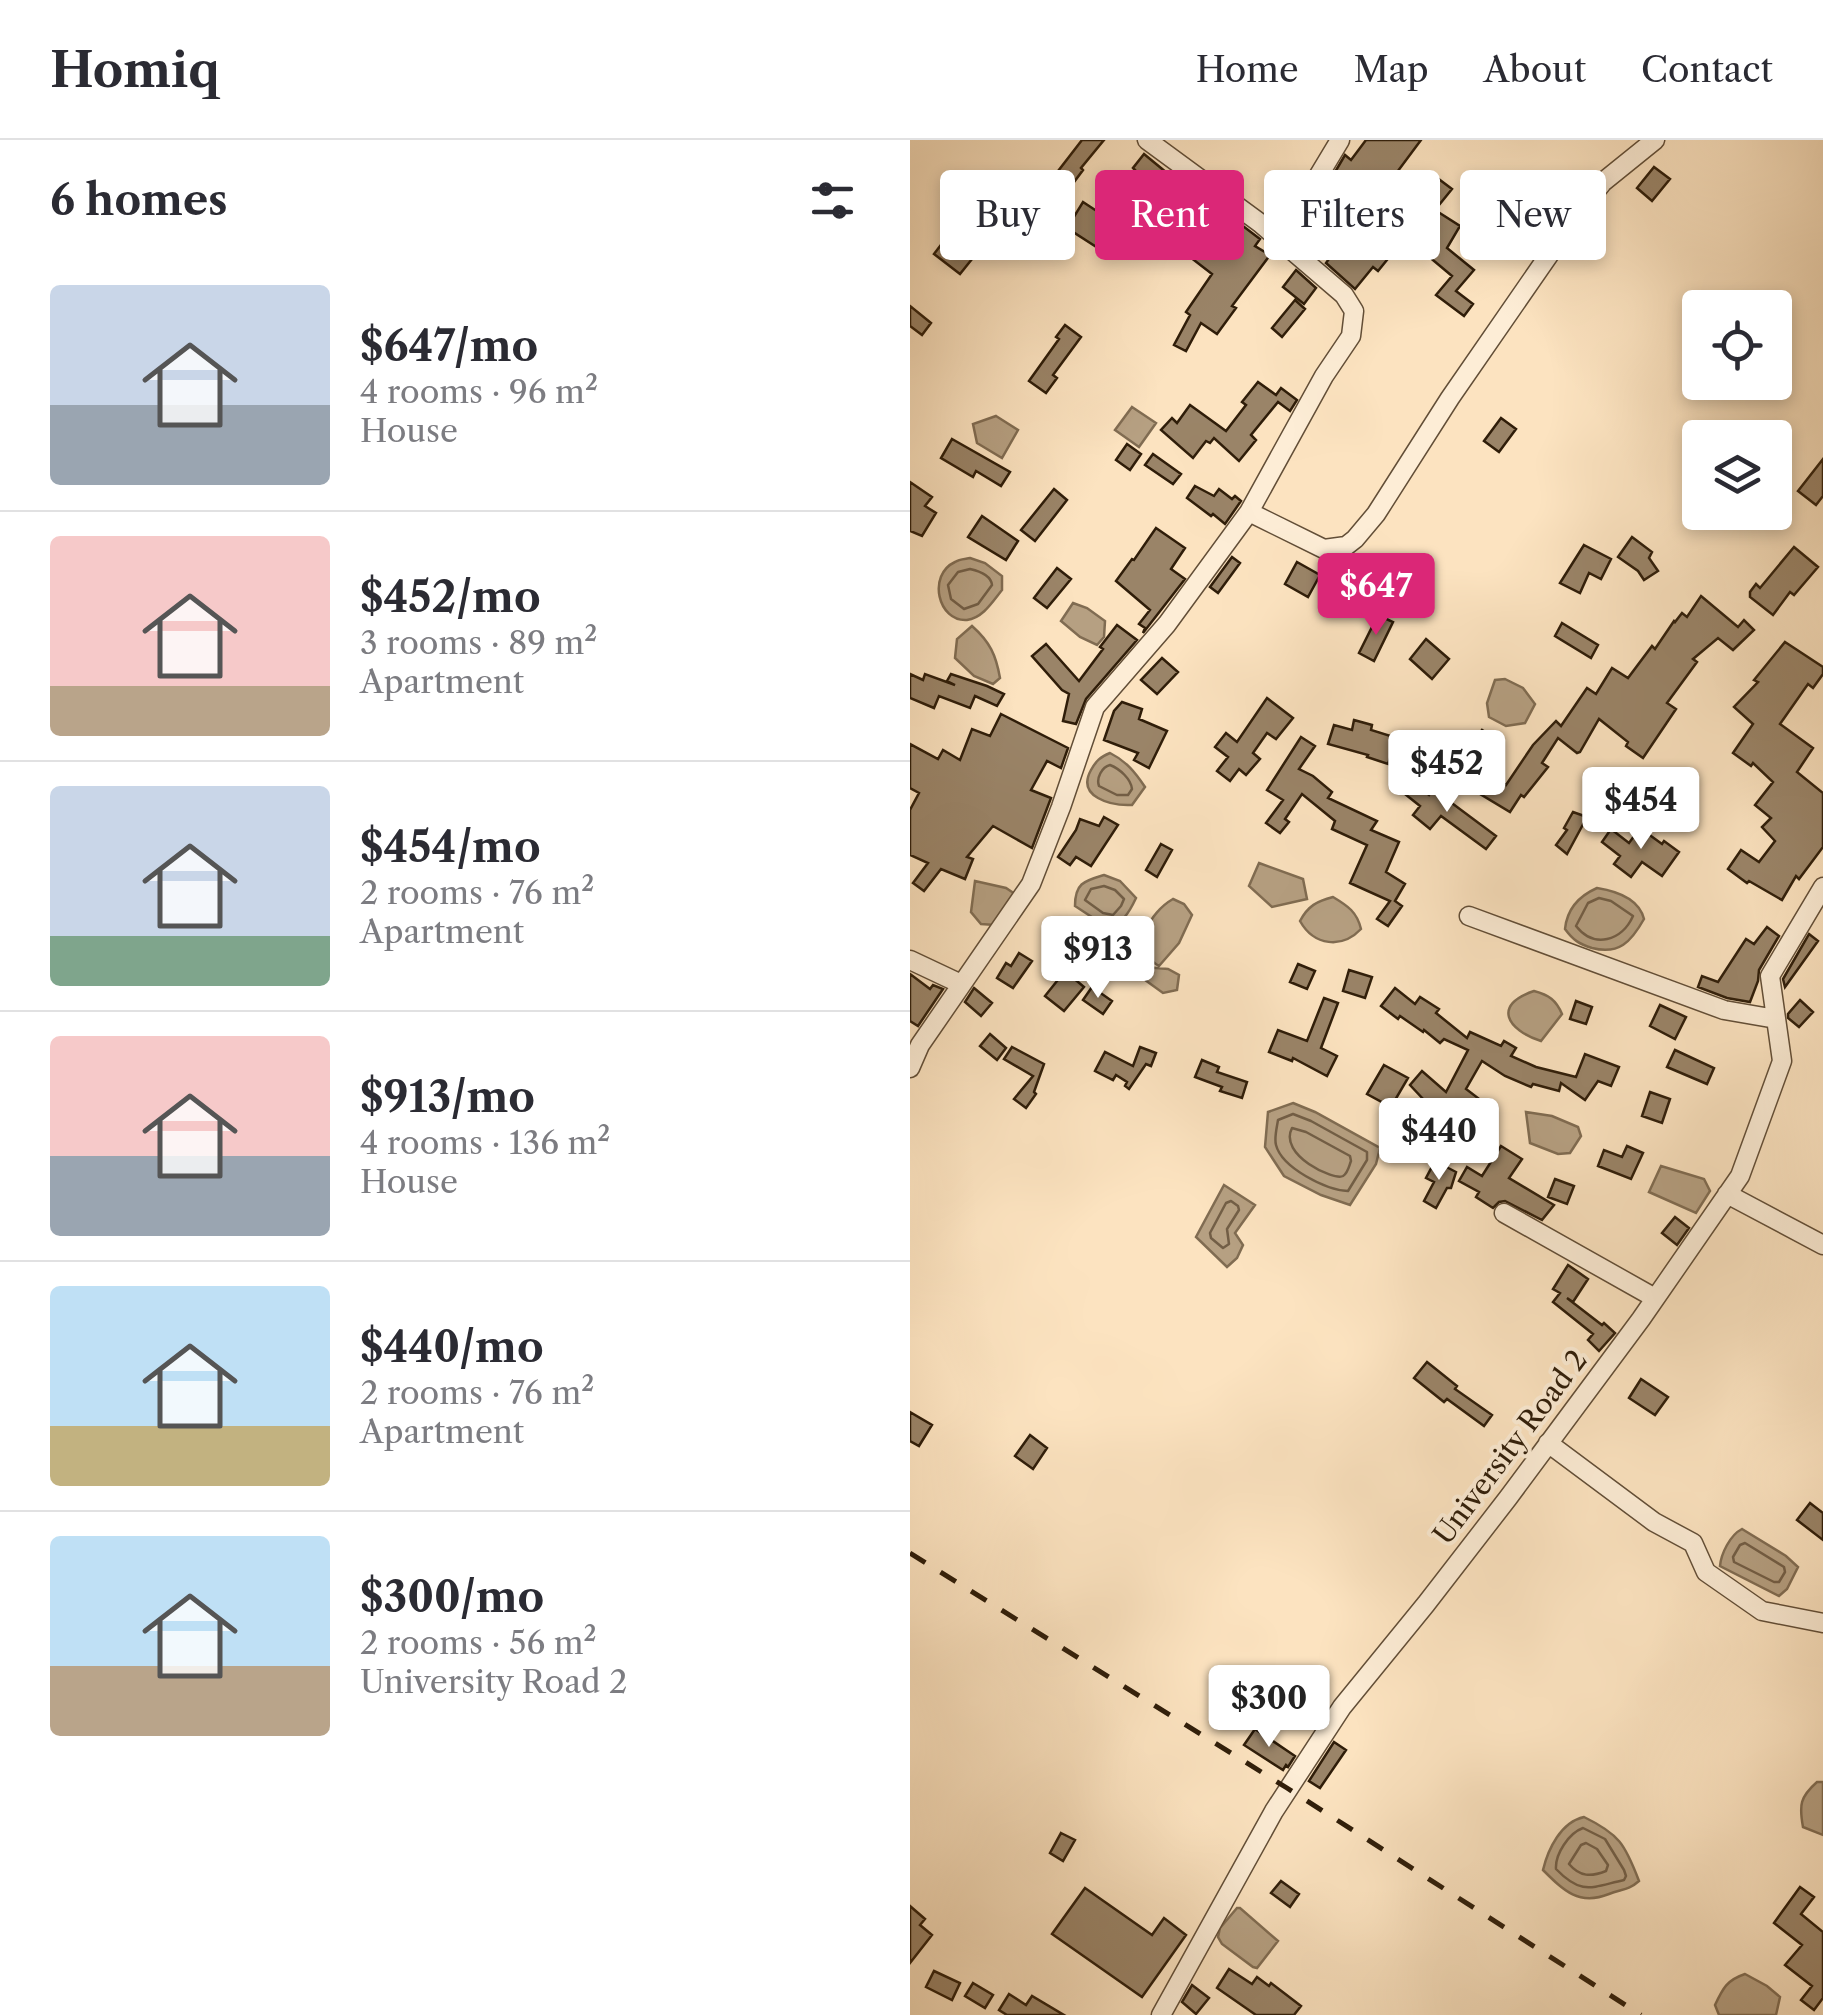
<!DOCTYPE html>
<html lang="en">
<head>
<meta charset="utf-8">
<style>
	:root { --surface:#fff; --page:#f7f7f7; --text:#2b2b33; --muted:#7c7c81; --line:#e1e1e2; --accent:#db2777 }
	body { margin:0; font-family:"Libre Caslon Text",serif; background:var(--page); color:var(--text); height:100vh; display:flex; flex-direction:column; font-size:38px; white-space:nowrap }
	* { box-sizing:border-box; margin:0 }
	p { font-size:32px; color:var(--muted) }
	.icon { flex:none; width:55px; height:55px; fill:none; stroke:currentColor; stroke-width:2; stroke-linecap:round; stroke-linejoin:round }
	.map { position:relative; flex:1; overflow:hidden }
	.side { display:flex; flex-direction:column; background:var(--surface); width:910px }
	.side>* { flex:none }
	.top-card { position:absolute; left:30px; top:30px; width:732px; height:90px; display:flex; gap:20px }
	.tools { position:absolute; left:772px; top:150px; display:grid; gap:20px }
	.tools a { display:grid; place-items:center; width:110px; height:110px; border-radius:10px; background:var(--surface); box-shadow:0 5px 15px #0003; font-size:50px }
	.price { position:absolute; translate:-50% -85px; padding:0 22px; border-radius:10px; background:#fff; color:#222; font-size:32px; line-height:65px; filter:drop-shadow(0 2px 5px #0008) }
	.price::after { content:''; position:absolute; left:50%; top:60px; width:30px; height:22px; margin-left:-15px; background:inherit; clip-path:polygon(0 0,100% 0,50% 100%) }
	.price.selected { background:var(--accent); color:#fff }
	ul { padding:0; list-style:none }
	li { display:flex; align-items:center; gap:30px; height:250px; padding:0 50px }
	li+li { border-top:2px solid var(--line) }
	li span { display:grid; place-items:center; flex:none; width:280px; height:200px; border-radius:10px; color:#555 }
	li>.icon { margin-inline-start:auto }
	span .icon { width:120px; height:120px; fill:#fffc; stroke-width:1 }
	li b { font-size:42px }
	h2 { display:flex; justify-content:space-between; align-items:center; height:120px; padding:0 50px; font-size:42px }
	.tag { padding:0 35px; border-radius:10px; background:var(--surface); box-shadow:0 5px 15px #0003; font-size:35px; line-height:90px }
	.tag.selected { background:var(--accent); color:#fff }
	header { display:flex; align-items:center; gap:60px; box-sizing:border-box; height:140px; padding:0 50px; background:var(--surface); border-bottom:2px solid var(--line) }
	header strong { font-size:48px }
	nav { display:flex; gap:55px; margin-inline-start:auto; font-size:35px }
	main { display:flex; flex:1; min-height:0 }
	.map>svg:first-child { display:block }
	.water { fill:#b6a082; stroke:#806c52; stroke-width:2.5 }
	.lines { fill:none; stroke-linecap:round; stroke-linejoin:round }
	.shore { stroke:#725e46; stroke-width:2.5 }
	.building { fill:#9a8468; stroke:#2f1d09; stroke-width:2.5 }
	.street-casing { stroke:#624e37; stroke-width:21 }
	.street { stroke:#fdedd6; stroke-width:18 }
	.rail { stroke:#2f1d09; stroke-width:5; stroke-dasharray:18 18; stroke-linecap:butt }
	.labels { text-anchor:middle; stroke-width:8; stroke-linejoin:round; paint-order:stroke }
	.street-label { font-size:28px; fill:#2f1d09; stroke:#fdedd6 }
</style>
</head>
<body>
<header>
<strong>Homiq</strong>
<nav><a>Home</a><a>Map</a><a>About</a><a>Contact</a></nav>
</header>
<main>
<section class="side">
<h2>6 homes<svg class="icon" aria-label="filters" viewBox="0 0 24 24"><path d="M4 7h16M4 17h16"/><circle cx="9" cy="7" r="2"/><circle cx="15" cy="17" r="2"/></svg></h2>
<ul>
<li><span style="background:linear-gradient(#c9d6e8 60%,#9aa5b1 0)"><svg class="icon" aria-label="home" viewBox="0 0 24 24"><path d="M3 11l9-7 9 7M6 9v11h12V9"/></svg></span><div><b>$647/mo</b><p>4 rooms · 96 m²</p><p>House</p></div></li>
<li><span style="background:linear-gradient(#f6c9c9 75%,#b9a48a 0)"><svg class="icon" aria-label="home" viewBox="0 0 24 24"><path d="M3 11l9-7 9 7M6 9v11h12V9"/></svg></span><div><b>$452/mo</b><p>3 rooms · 89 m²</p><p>Apartment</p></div></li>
<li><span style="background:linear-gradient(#c9d6e8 75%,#7fa58c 0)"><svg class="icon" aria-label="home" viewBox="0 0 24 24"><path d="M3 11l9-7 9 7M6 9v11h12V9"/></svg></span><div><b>$454/mo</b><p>2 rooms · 76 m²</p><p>Apartment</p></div></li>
<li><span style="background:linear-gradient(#f6c9c9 60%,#9aa5b1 0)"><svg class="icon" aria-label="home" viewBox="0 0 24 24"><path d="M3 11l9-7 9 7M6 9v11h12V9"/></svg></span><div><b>$913/mo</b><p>4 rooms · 136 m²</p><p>House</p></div></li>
<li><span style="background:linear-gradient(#bfe0f5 70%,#c2b280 0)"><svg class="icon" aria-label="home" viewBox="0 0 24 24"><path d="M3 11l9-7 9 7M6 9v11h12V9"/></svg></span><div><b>$440/mo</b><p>2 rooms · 76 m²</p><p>Apartment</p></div></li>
<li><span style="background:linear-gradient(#bfe0f5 65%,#b9a48a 0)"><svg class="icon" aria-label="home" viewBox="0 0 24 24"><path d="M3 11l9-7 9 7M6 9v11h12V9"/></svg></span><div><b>$300/mo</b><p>2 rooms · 56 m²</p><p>University Road 2</p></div></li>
</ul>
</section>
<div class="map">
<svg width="913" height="1875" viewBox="0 0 913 1875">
	<rect width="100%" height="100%" fill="#fce3c0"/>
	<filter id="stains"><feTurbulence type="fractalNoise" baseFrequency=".002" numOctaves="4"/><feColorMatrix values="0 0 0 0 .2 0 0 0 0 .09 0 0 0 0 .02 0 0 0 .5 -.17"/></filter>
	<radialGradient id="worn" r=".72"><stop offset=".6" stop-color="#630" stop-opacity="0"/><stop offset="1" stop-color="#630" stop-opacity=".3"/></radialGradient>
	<path class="water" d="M 222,267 L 246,283 L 229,307 L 205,290 Z
		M 86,276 L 108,290 L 92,318 L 67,303 L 63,284 Z
		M 60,418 L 75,423 L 92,436 L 92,450 C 83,461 73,478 57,480 C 28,482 17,435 45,422 C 49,419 55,419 60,418 Z
		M 163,463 L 177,468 L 195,481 L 194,497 L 187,505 L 170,497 L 151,481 Z
		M 62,486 C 80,502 86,515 90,538 L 83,544 L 64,536 L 45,518 L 47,499 Z
		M 595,539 L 613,548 L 625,564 L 615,583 L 596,586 L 579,577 L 577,563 L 585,540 Z
		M 200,613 C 216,621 225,632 235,647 L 222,665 C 201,666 166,657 181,630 C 186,621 190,617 200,613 Z
		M 349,723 L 393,739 L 397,759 L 362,767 L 339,746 Z
		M 194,735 L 210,741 L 226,758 C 207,799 196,786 165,766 C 165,743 174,741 194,735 Z
		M 65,741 L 96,748 L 105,754 L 85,785 L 71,784 L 61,772 Z
		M 687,748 C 706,751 729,759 734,779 C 721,802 709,815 682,808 C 669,804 663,800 655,789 C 657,769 669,756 687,748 Z
		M 423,757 C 438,766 447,772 451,789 C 432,809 404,806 390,781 C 398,766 407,761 423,757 Z
		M 263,759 L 274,764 L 282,775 L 269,803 L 249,826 C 218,809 240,772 263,759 Z
		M 235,827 L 258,829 L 269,835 L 267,850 L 253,853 L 231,837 Z
		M 624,851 C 639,855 646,860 652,874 L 631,901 C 597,890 582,865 624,851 Z
		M 383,963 L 405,972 L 470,1008 L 466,1024 L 440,1065 L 411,1055 L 374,1036 L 355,1007 L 358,972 Z
		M 616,972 L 642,976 L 668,987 L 671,996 L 660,1013 L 648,1014 L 620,1003 Z
		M 751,1026 L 794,1039 L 800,1051 L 786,1073 L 739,1052 Z
		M 314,1045 L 345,1065 L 325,1093 L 333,1105 L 327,1118 L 317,1127 L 286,1097 Z
		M 832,1389 L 876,1416 L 888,1427 L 877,1449 L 869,1456 L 810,1426 C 811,1414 820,1395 832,1389 Z
		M 907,1642 L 913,1642 L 913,1695 L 893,1687 C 889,1665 890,1657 907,1642 Z
		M 674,1677 C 709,1694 715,1704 729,1741 C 719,1750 712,1749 699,1754 C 669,1766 654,1751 633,1730 C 638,1709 651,1682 674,1677 Z
		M 327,1768 L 330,1768 L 368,1801 L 347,1828 L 343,1827 L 312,1804 L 308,1797 L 310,1788 Z
		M 835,1834 L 857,1846 L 870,1857 L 866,1875 L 809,1875 L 805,1865 C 813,1848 817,1840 835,1834 Z"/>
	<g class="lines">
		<path class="shore" d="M 60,429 C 69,431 81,435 82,445 L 68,464 L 54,469 L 41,459 L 38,445 L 48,432 Z
			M 200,625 C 210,629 221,639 222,649 L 218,655 L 207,655 L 189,646 C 186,638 192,627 200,625 Z
			M 194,746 L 205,750 L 214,759 L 211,766 L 203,775 L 193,773 L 175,760 L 181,749 Z
			M 689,758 L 701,761 L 723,776 C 712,801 684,809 666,786 L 678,763 Z
			M 383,974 L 401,981 L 457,1012 L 457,1020 L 438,1051 C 416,1050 372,1028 366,1005 C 364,998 367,987 368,980 Z
			M 382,988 L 396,992 L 440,1016 L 441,1021 C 439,1026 438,1033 433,1036 C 424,1041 368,1015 382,988 Z
			M 321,1061 L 328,1066 L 329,1070 L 317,1089 L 319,1104 L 313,1108 L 301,1098 L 300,1093 L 316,1063 Z
			M 835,1403 L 874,1427 L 875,1432 L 869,1442 L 864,1442 L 824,1422 L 823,1417 L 830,1405 Z
			M 673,1688 L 695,1699 L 714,1730 L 716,1736 L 714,1740 C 682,1747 672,1756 646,1729 C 645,1714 659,1693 673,1688 Z
			M 676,1703 L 687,1709 L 698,1725 L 696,1731 C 681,1737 670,1737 659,1724 L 671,1705 Z"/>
	</g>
	<path class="building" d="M 172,0 L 194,0 L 171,28 L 173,30 L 152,58 L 135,48 Z
		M 456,0 L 511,0 L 473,51 L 498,72 L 526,37 L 542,49 L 525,70 L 550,86 L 537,108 L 564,130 L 546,151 L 563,164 L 554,176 L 526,155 L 542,136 L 499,100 L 488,113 L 485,110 L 468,131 L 463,127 L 445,149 L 416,123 L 431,102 L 413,85 L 428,70 L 411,56 L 435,15 L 441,20 Z
		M 234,14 L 257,33 L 239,56 L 218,41 L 225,30 L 223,28 Z
		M 744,27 L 760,39 L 742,61 L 727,48 Z
		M 173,62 L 205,83 L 188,108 L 157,88 Z
		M 308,67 L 350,99 L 345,106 L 360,115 L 322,166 L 326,168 L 307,194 L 291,183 L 276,211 L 264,205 L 280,175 L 276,172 L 302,134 L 271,110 L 274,106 L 262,97 L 283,71 L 296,82 Z
		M 42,71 L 62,88 L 50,101 L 66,114 L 50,134 L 24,114 L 43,89 L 33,81 Z
		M 386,130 L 406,148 L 394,164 L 373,147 Z
		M 385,160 L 395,169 L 372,197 L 362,188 Z
		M 0,166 L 21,183 L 12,195 L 0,186 Z
		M 155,185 L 171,197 L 143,235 L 147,238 L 136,253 L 119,241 L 149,199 L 146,197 Z
		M 348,242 L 366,255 L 371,248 L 387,260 L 380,271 L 368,262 L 341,295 L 346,300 L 329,321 L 304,298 L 300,303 L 296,301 L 283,318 L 251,290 L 262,278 L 267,283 L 280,265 L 316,291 L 336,265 L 332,262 Z
		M 591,278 L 606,289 L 589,312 L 574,301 Z
		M 42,299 L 100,332 L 91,346 L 66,331 L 63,337 L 31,318 Z
		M 217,304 L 231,314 L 220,330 L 206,320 Z
		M 243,314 L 271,334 L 263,344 L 235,325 Z
		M 913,319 L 913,356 L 906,365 L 888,351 Z
		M 0,342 L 22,357 L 15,366 L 26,373 L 12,396 L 0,391 Z
		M 285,346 L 304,356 L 309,349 L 322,359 L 325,356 L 331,361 L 315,384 L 303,374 L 301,376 L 277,358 Z
		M 144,349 L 157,360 L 125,401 L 111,390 Z
		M 72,376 L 108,401 L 96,420 L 58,397 Z
		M 246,388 L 275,408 L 261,429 L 275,439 L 233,493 L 235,488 L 229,484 L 240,470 L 206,441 L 222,419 L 224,420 Z
		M 722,397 L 742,412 L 739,418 L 748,431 L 734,440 L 728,431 L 708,417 Z
		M 674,405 L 701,419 L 691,439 L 679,433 L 670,453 L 650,443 Z
		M 884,407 L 908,427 L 884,455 L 880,452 L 863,475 L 840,457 L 840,452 L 846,444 L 850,448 Z
		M 322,417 L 330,423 L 308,453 L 300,447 Z
		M 387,422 L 410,435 L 398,457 L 375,444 Z
		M 147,428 L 161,439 L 137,468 L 124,458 Z
		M 791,456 L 828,487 L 834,480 L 844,490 L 823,510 L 808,498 L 783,519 L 787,522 L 757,563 L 766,569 L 733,618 L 716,606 L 718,602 L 689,579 L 670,612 L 667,613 L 648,598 L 632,623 L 638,627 L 614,657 L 611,655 L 600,672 L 537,634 L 543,625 L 530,616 L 539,603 L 555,613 L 572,590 L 586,599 L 567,628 L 596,645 L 623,605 L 646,581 L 651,586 L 677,548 L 686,554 L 702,528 L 718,538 L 742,506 L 745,509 L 764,481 L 765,482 L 772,473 L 777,477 Z
		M 468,475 L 483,482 L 464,521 L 449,513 Z
		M 652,483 L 688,505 L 681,518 L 645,496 Z
		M 207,485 L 227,500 L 176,559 L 166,584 L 153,581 L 159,554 L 152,550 L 122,516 L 136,504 L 169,541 L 193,509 L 190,507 Z
		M 516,499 L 539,519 L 522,539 L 500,519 Z
		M 875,502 L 913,527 L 913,534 L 903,548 L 898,544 L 870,584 L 903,608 L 887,632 L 913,653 L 913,707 L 889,739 L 886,736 L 872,760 L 839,741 L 837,743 L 818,729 L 831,710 L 849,722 L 865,701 L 852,687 L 861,678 L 845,665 L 863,642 L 843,623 L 841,626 L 823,613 L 843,584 L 824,567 L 848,542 L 844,540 Z
		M 252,518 L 268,532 L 247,554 L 231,540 Z
		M 0,534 L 13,540 L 15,534 L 45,545 L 37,541 L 41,534 L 77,546 L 94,554 L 87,566 L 65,556 L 60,568 L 29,556 L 24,568 L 0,558 Z
		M 357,558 L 383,578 L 366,599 L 357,593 L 343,613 L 350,619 L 336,635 L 329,629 L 320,641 L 307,631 L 318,617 L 305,607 L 316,593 L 327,602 Z
		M 212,562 L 232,569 L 229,579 L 257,591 L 239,628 L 224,620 L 228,613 L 194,600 L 204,571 Z
		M 91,574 L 158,608 L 151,628 L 137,621 L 121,650 L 141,658 L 122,708 L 83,686 L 57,717 L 63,719 L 55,739 L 31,729 L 14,751 L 3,743 L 18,723 L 0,715 L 0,670 L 9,653 L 0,648 L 0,604 L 28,619 L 33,610 L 50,620 L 62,589 L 80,596 Z
		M 444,580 L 462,585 L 461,590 L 487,598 L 478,624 L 457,617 L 458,615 L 418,604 L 424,585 L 442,590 Z
		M 391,597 L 405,606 L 389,629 L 403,636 L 422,652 L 418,658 L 467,681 L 461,690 L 489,702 L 476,732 L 495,744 L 485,761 L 492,766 L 478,786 L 467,779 L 480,761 L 440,743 L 457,705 L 422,689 L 425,681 L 392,654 L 375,679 L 379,682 L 370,693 L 356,683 L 373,660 L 357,650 Z
		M 504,643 L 519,655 L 523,649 L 586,696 L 576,709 L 531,676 L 520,689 L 503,675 L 510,666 L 495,654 Z
		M 663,672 L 677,677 L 657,714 L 646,705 L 657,690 L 654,688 Z
		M 194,677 L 208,685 L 181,726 L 166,717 L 160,725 L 148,717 L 166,690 L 170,679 L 189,686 Z
		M 730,688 L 752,704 L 754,701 L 769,712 L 752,736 L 732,722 L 721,737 L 704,724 L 710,716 L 692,702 L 701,689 L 719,703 Z
		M 251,704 L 262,710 L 247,737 L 236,730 Z
		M 857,787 L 869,796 L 849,830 L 848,841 L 840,862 L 817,858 L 788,847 L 792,836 L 808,842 L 836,799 L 844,804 Z
		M 899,794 L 908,801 L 875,847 L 873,839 Z
		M 109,813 L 122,821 L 103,848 L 87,838 L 96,823 L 101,826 Z
		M 388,824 L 405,831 L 397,849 L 380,842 Z
		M 439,830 L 462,837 L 455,858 L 433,851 Z
		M 155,831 L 174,847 L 154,871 L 135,856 Z
		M 0,834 L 20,849 L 23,845 L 33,849 L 8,886 L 0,881 Z
		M 182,847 L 202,861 L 193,874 L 173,860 Z
		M 64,848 L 82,863 L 71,876 L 55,862 Z
		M 485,848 L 505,864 L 510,857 L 529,869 L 526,873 L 557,898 L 560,892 L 591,906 L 594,901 L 606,908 L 601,916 L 626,927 L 666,937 L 675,914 L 709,927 L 701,946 L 688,941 L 675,960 L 651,943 L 649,951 L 623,944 L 621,947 L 595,936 L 572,921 L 556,949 L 585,971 L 579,982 L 567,975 L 560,983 L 545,970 L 541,976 L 515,961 L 500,945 L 512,931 L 536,952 L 558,910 L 534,899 L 530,903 L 514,890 L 513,892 L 490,876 L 488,879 L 471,866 Z
		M 414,858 L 428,863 L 411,908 L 427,916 L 417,936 L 383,918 L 382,921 L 359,912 L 368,890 L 397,901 Z
		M 890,860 L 903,872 L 889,887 L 878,878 L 878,874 Z
		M 666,861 L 682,867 L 676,884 L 660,879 Z
		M 750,865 L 776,877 L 765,899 L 740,886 Z
		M 80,894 L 96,908 L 87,920 L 70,906 Z
		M 102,907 L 134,924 L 124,952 L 126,954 L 116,968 L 104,959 L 123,936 L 94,919 Z
		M 230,907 L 246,913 L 241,926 L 236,924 L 219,949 L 215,946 L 217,942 L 206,935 L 203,940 L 185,931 L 195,912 L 223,926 Z
		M 765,910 L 804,928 L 797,944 L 757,927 Z
		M 292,920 L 309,927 L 307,932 L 337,942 L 332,958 L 310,951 L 312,947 L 285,937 Z
		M 474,925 L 498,938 L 481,967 L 457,954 Z
		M 740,952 L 760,959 L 752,983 L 732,976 Z
		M 591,1006 L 612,1019 L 599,1038 L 644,1065 L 632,1080 L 595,1061 L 589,1062 L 583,1068 L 566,1057 L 569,1052 L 549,1041 L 557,1027 L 572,1036 Z
		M 717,1006 L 733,1013 L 721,1039 L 688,1026 L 694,1010 L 712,1017 Z
		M 525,1021 L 546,1032 L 541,1048 L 537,1048 L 526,1068 L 514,1061 L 524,1042 L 516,1038 Z
		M 645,1039 L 664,1046 L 657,1064 L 638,1057 Z
		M 765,1077 L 779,1088 L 767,1105 L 752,1093 Z
		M 658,1125 L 678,1139 L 663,1162 L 657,1158 L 692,1185 L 694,1183 L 705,1193 L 689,1211 L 678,1200 L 683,1194 L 643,1162 L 650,1153 L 643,1149 Z
		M 517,1222 L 547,1246 L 545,1249 L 582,1275 L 574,1286 L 537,1259 L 534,1262 L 504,1238 Z
		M 731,1239 L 758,1257 L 745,1275 L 719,1258 Z
		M 0,1272 L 22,1285 L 9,1306 L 0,1301 Z
		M 120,1295 L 137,1308 L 123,1329 L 105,1316 Z
		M 900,1363 L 913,1373 L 913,1400 L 887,1380 Z
		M 345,1589 L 385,1616 L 378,1627 L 376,1625 L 373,1630 L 334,1605 Z
		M 424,1602 L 436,1610 L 410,1648 L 399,1641 Z
		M 151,1693 L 165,1700 L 153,1721 L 140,1713 Z
		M 371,1741 L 389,1754 L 380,1767 L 361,1753 Z
		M 890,1747 L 904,1757 L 891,1774 L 913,1792 L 913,1858 L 904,1870 L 891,1860 L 902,1846 L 875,1825 L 892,1805 L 864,1783 Z
		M 175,1748 L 242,1795 L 254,1778 L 276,1795 L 232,1857 L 142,1794 Z
		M 0,1766 L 15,1779 L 10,1785 L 22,1795 L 0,1823 Z
		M 319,1829 L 342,1844 L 347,1837 L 359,1846 L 361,1843 L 391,1866 L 384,1875 L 346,1875 L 307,1848 Z
		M 24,1831 L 50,1843 L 42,1860 L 16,1847 Z
		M 63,1843 L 83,1855 L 75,1868 L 55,1856 Z
		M 282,1845 L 299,1858 L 286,1874 L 272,1862 Z
		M 99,1854 L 116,1865 L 122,1856 L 154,1875 L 97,1875 L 89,1870 Z"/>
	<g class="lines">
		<g class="street-casing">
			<path id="street" d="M 237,0 L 350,83 L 434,155 L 444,171 L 441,196 L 414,236 L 339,372
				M 390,114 L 380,92 L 397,55 L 430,0
				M 559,776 L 814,870 L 866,879
				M 0,820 L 51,844
				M 0,928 L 10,905 L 121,744 L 151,667 L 185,567 L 257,484 L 339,372 L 414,409 L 436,406 L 445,399 L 466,374 L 540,258 L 668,73 L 693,42 L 745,0
				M 817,1054 L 913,1105
				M 594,1073 L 745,1158
				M 638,1303 L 744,1382 L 783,1403 L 796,1432 L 852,1471 L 913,1483
				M 251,1875 L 364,1671 L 432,1567 L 516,1464 L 598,1358 L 731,1179 L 830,1036 L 872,921 L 860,836 L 913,747"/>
		</g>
		<use href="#street" class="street"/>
		<path class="rail" d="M 0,1413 L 377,1648 L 731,1875"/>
	</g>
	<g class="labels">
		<g class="street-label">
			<text transform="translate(600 1307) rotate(-53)" y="10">University Road 2</text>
		</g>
	</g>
	<rect width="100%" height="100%" filter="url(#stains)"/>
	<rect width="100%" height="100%" fill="url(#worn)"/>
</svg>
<div class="tools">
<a><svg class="icon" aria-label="locate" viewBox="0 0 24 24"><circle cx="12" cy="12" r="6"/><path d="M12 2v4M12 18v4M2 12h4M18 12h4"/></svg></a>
<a><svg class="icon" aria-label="layers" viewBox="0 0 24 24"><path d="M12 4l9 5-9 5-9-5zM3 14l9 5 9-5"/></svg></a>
</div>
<b class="price selected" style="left:466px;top:498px">$647</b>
<b class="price" style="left:537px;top:675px">$452</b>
<b class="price" style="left:731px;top:712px">$454</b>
<b class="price" style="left:188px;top:861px">$913</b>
<b class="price" style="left:529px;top:1043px">$440</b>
<b class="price" style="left:359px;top:1610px">$300</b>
<div class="top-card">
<a class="tag">Buy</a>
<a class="tag selected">Rent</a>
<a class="tag">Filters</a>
<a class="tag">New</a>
</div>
</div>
</main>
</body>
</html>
